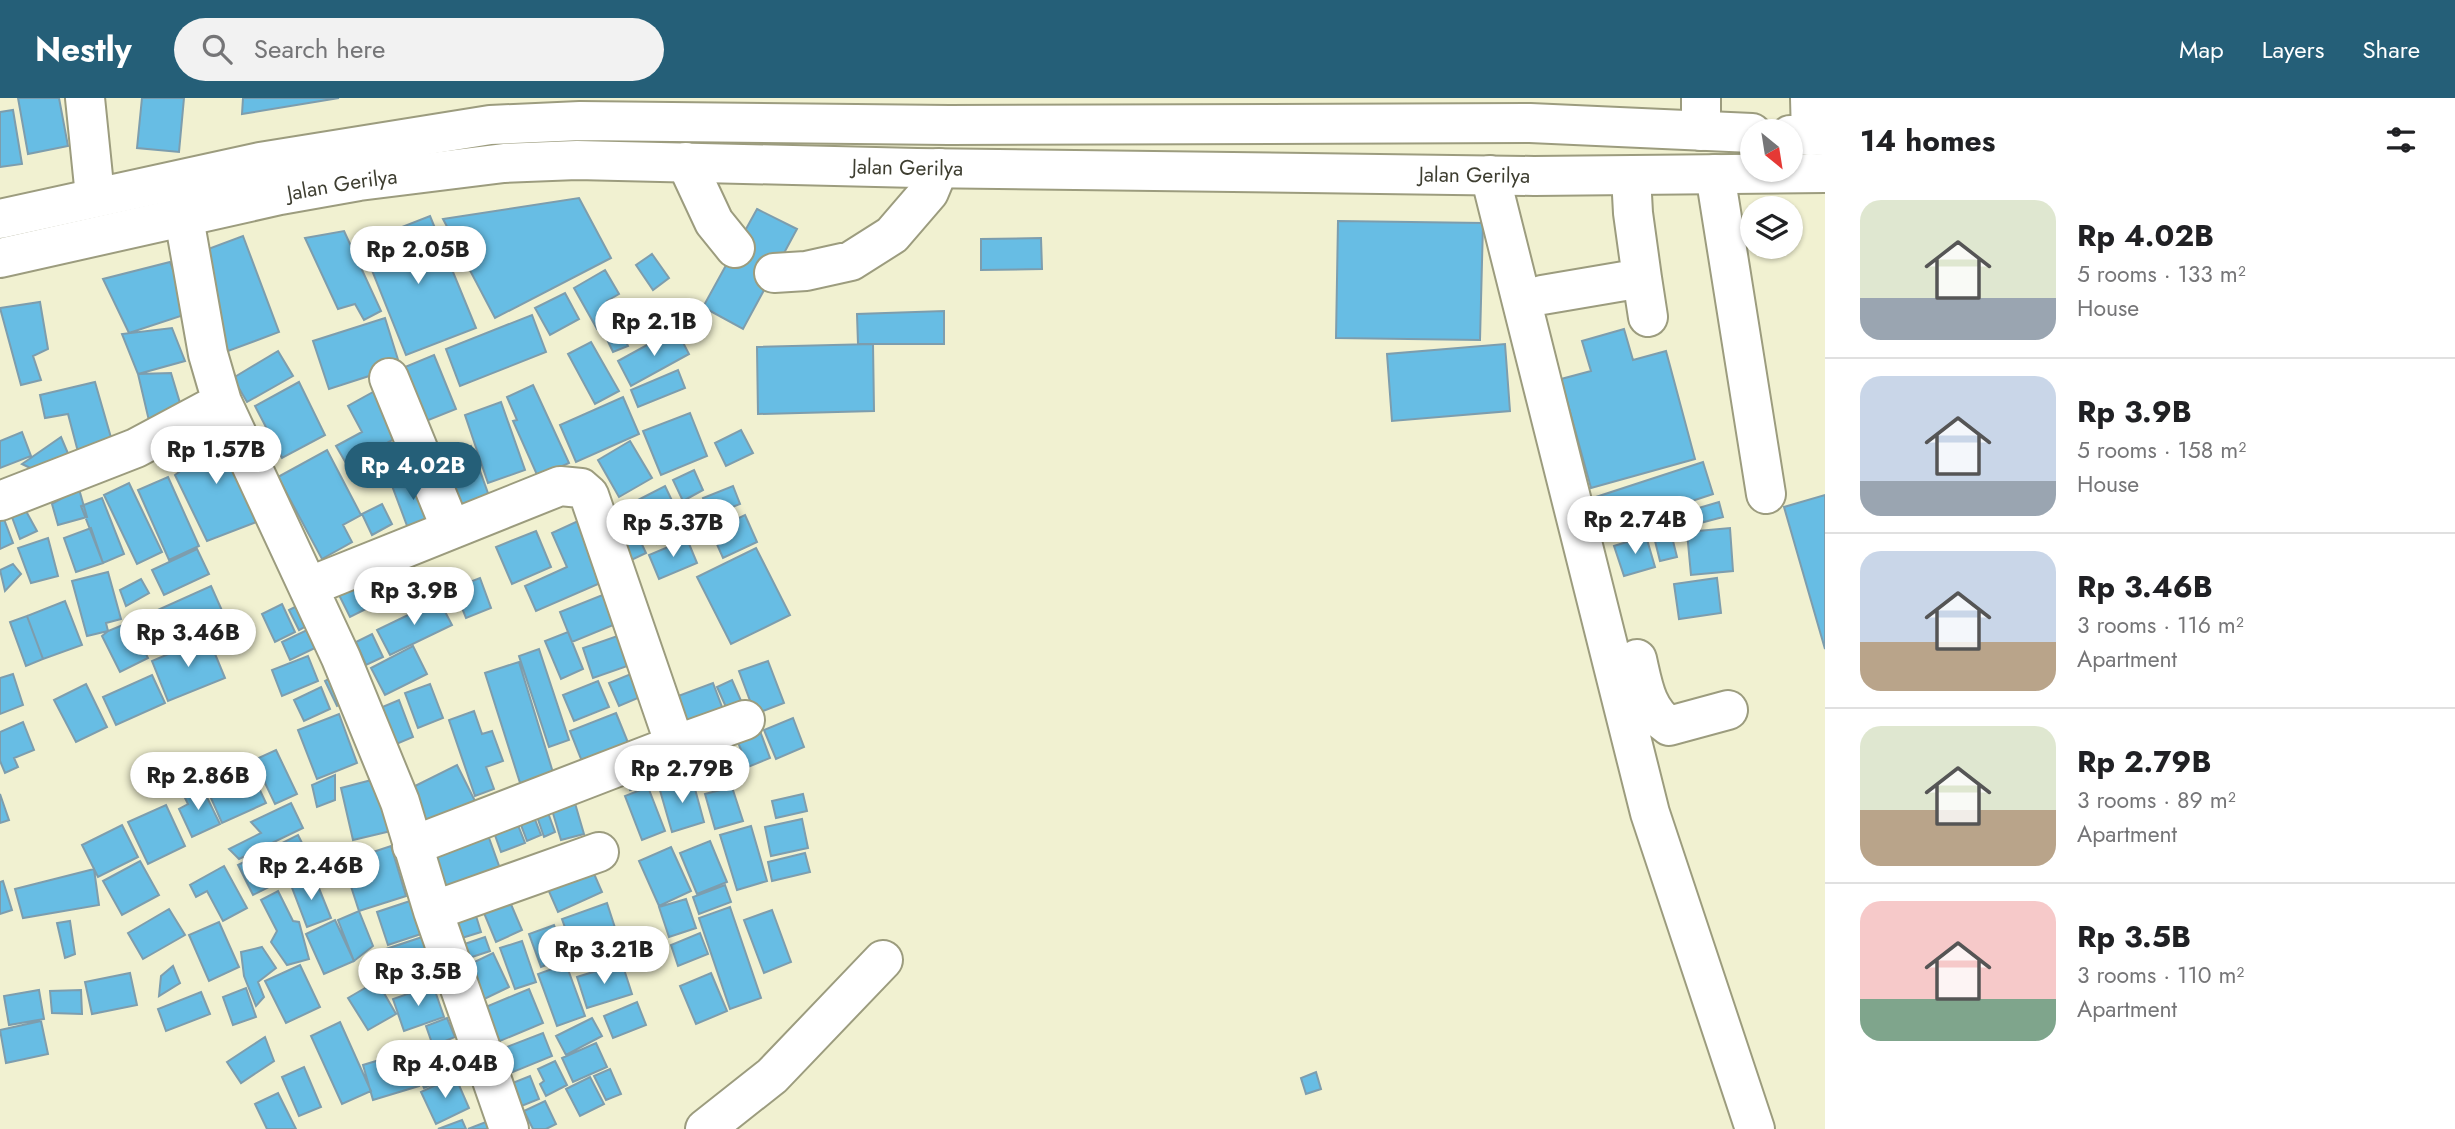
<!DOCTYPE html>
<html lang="en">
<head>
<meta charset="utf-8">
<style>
	:root { --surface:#fff; --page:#f2f2f2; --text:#202124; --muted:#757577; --line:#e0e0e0; --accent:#255f78 }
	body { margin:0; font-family:Jost,sans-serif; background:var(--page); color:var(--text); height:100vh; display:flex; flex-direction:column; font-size:26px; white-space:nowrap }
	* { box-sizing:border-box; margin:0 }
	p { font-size:23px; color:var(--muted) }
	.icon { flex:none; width:38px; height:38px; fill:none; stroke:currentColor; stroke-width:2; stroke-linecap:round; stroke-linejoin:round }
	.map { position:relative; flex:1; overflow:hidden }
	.side { display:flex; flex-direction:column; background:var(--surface); width:630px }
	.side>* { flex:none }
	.needle { width:46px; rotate:150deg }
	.buttons { position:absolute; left:1740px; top:21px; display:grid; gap:14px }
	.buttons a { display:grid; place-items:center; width:63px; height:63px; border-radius:50%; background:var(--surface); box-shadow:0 2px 5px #0004; font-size:35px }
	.price { position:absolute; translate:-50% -60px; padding:0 16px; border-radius:24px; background:#fff; color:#222; font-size:23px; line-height:46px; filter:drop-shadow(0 2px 4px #0008) }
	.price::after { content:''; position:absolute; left:50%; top:42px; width:21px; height:16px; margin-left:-10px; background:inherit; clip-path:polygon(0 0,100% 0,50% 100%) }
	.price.on { background:var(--accent); color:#fff }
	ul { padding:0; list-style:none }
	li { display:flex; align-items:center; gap:21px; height:175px; padding:0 35px }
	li+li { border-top:2px solid var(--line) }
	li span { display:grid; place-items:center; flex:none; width:196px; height:140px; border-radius:21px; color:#555 }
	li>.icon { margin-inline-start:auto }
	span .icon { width:84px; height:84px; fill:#fffc; stroke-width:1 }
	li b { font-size:30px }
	h2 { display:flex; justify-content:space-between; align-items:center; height:84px; padding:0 35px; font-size:30px }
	header { display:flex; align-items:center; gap:42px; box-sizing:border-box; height:98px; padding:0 35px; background:var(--accent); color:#fff }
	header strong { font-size:33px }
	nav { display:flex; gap:38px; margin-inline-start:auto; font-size:24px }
	.search { width:490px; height:63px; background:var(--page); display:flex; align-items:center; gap:18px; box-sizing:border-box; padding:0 24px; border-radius:38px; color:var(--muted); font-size:26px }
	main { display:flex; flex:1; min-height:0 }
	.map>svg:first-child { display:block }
	.building { fill:#67bde4; stroke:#7d9dad; stroke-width:2 }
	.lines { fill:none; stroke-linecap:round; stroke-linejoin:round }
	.minor-casing { stroke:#9c9c7e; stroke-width:42 }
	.highway-casing { stroke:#9c9c7e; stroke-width:42 }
	.minor { stroke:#fff; stroke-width:38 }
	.highway { stroke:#fff; stroke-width:38 }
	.labels { text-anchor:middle; stroke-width:5; stroke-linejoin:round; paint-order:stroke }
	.street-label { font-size:21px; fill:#3e3e31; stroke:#f1f1d1 }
</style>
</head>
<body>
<header>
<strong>Nestly</strong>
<div class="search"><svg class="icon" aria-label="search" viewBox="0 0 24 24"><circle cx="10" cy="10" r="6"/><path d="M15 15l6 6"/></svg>Search here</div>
<nav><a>Map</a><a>Layers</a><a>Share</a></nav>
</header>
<main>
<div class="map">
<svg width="1825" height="1031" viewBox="0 0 1825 1031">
	<rect width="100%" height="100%" fill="#f1f1d1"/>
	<path class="building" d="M 18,0 L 59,0 L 68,48 L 28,56 Z
		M 142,0 L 184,0 L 179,54 L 137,50 Z
		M 243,0 L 339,0 L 242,16 Z
		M 13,12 L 22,66 L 0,69 L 0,14 Z
		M 579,100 L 611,160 L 495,220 L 443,121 Z
		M 757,111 L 797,131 L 743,231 L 703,209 Z
		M 430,118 L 476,230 L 406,257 L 361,145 Z
		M 1338,123 L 1483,125 L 1480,242 L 1336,240 Z
		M 344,133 L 381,213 L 364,222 L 355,206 L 338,211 L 305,140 Z
		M 243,138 L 279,234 L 228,253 L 192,157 Z
		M 1041,140 L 1042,171 L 981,172 L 981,141 Z
		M 652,156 L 669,180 L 653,192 L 636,167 Z
		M 170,164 L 190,215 L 129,235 L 103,181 Z
		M 605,172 L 619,196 L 607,203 L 617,220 L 597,231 L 574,190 Z
		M 565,195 L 579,221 L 550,237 L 535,210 Z
		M 40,204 L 48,251 L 33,258 L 41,282 L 21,287 L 0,210 Z
		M 944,213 L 944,246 L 858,246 L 857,216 Z
		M 532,217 L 546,254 L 460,288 L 446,251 Z
		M 385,220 L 400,268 L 329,291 L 313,243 Z
		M 618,226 L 628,248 L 613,254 L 603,233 Z
		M 172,230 L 185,263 L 138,276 L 122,236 Z
		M 676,231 L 689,256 L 631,288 L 618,263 Z
		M 1624,231 L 1633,262 L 1666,253 L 1695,361 L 1591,390 L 1561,281 L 1591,273 L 1582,243 Z
		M 591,244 L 619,293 L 595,306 L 568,256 Z
		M 873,246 L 874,313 L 758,316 L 757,249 Z
		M 1505,246 L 1510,313 L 1392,323 L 1387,256 Z
		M 278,253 L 293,278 L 247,304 L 233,280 Z
		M 434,257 L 456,311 L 426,323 L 405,269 Z
		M 678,272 L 685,290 L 638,309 L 631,292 Z
		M 171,275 L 183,315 L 150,327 L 138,276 Z
		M 95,284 L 114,350 L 81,365 L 68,316 L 45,320 L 40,297 Z
		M 299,284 L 325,337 L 282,360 L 255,308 Z
		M 533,287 L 569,365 L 538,379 L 513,323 L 517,322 L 507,299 Z
		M 382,289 L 407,334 L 347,367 L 336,348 L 362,334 L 348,308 Z
		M 623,299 L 639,336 L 576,364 L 560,327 Z
		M 501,304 L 525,372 L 488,385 L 465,317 Z
		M 690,315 L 707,358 L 661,377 L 643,333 Z
		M 219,324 L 259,423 L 207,443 L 175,377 L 190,366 L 198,330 Z
		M 741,332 L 753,355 L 726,368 L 715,345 Z
		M 22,334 L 31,358 L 0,370 L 0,343 Z
		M 61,339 L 72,365 L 51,380 L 22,366 Z
		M 630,343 L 652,380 L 619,399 L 598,362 Z
		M 471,348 L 489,398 L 456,410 L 437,360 Z
		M 327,352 L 361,417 L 343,427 L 352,444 L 322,461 L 278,379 Z
		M 1703,364 L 1713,396 L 1607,431 L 1596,399 Z
		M 694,372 L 703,392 L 683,403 L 673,382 Z
		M 417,375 L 436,423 L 409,433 L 391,385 Z
		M 168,379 L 199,448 L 169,462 L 138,392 Z
		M 129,385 L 162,454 L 137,466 L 104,397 Z
		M 665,388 L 686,432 L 657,446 L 636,403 Z
		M 733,388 L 740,406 L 710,418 L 703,400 Z
		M 79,391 L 87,419 L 58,427 L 52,406 Z
		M 1825,397 L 1825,551 L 1784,409 Z
		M 102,400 L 124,456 L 103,465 L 81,408 Z
		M 21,404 L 37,433 L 20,441 L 9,411 Z
		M 1719,404 L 1723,419 L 1689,428 L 1685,414 Z
		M 382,406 L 392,426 L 372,437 L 362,416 Z
		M 624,408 L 646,455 L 623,466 L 602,419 Z
		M 0,416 L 2,416 L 13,445 L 0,451 Z
		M 745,417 L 757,444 L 723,460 L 711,433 Z
		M 1667,419 L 1677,459 L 1660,463 L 1650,423 Z
		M 578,423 L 605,483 L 536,513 L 525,488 L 567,469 L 552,435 Z
		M 91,430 L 103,465 L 76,474 L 64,440 Z
		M 1730,430 L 1733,473 L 1691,477 L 1687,434 Z
		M 536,433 L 551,469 L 512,486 L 496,449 Z
		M 1646,438 L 1655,469 L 1624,478 L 1614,448 Z
		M 48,440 L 58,478 L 31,485 L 18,450 Z
		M 687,441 L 697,465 L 659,481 L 649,457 Z
		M 756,450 L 790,517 L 731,546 L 697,479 Z
		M 197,451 L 209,476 L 164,497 L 152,472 Z
		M 403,459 L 409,470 L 413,468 L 420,481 L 411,487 L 403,473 L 392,479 L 387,468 Z
		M 381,462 L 398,495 L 350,519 L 333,485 Z
		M 13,466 L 21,476 L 5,493 L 0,472 Z
		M 108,474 L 121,521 L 106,525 L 108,533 L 87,538 L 72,483 Z
		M 480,480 L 491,510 L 466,520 L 454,490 Z
		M 1717,480 L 1721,515 L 1679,521 L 1674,486 Z
		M 141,481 L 149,495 L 126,508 L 120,492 Z
		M 211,488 L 228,526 L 168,554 L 151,515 Z
		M 610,494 L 623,523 L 572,544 L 560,514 Z
		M 439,502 L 452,527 L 390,557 L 377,532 Z
		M 65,503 L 82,547 L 43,561 L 27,518 Z
		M 307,503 L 317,522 L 299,532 L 289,512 Z
		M 282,506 L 295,534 L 275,544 L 262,516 Z
		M 27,518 L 43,561 L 26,568 L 10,524 Z
		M 130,524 L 148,560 L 120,574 L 102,538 L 108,533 Z
		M 307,532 L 315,550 L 290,562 L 282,544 Z
		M 568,534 L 583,571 L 561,581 L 545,543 Z
		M 626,535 L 636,565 L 593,580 L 583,550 Z
		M 372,536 L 383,559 L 366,567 L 356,544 Z
		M 208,539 L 225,580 L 168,603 L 152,563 Z
		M 413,548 L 427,576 L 385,597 L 371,570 Z
		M 539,551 L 569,642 L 549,649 L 519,558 Z
		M 308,558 L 318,583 L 282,598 L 272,572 Z
		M 768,563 L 784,605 L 755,616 L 739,573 Z
		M 519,564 L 555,681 L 522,691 L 485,575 Z
		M 643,571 L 652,594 L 619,608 L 609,585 Z
		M 341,575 L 353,600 L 337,608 L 325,583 Z
		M 13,576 L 23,607 L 0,616 L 0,580 Z
		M 152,577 L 165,605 L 116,627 L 103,599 Z
		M 732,582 L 745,612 L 730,618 L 717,589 Z
		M 598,583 L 609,609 L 574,623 L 563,597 Z
		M 713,585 L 725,617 L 683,634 L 670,601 Z
		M 86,586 L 107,629 L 76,644 L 54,602 Z
		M 430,586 L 443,620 L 418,630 L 405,595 Z
		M 321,589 L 330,611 L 304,623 L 294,602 Z
		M 399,602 L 413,639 L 394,647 L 380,610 Z
		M 474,613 L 482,636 L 492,633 L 503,663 L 486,669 L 494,691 L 475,698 L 449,622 Z
		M 616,615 L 631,652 L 585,671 L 570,633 Z
		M 339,616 L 357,665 L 317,681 L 298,632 Z
		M 793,620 L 804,649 L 776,661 L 764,632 Z
		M 23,624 L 34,652 L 14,660 L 18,669 L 5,675 L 0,663 L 0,634 Z
		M 760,633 L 770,660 L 748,669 L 737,642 Z
		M 730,643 L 739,679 L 714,686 L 704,650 Z
		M 276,652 L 297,696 L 275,706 L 254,662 Z
		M 660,657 L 668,678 L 630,692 L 622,671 Z
		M 457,667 L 476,705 L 429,729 L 409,691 Z
		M 250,671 L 266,705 L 222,725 L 207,691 Z
		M 335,677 L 335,702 L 317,709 L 312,687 Z
		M 379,680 L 391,733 L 353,742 L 341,690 Z
		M 692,680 L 704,724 L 672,734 L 659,689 Z
		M 201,687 L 220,726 L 192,739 L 179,711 L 188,706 L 183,696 Z
		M 648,689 L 665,733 L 642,742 L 625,698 Z
		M 732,689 L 743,723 L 715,731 L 705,696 Z
		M 572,695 L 584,736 L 561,742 L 549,702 Z
		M 0,696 L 9,722 L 0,725 Z
		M 803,696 L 807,713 L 776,720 L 772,703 Z
		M 543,701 L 555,734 L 544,739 L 532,704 Z
		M 291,705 L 303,730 L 239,761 L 229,751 L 261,735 L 251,724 Z
		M 529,706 L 541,737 L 527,743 L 515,711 Z
		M 166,707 L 185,748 L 148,766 L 128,724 Z
		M 514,717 L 525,745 L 501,754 L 491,726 Z
		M 802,721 L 808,750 L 771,758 L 765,729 Z
		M 484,726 L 503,779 L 438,802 L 420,749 Z
		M 122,727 L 138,759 L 98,779 L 82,747 Z
		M 751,728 L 767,783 L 737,792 L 720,737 Z
		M 298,737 L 313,767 L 253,797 L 238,767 Z
		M 710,743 L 727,784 L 697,796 L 680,755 Z
		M 391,748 L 406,798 L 359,813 L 343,764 Z
		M 671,749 L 691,793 L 659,808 L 639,763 Z
		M 805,755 L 810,774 L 772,783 L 768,764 Z
		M 588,762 L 602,794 L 558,814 L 544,782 Z
		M 140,763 L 159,797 L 122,817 L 103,783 Z
		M 224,768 L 247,810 L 223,823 L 207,793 L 196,799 L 190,787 Z
		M 94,771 L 99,807 L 23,820 L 15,791 Z
		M 314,778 L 331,820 L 307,829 L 291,787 Z
		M 3,783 L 12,812 L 0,816 L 0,784 Z
		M 725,787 L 731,804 L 699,816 L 693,799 Z
		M 278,793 L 293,823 L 299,824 L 309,861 L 287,867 L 271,844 L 277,833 L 261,802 Z
		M 419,800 L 430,833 L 388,847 L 377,814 Z
		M 686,801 L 696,830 L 669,839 L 659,809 Z
		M 510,804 L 522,832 L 496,844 L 484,815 Z
		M 472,805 L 481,834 L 449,844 L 440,816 Z
		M 607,805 L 617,836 L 573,852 L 562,821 Z
		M 730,809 L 761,900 L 730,911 L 699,820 Z
		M 169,811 L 185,837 L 143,861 L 128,835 Z
		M 772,812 L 791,864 L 764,875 L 744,822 Z
		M 359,813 L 373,848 L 354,863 L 338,822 Z
		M 335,822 L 354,863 L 324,876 L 306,836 Z
		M 70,823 L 75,856 L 65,860 L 57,825 Z
		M 219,824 L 239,869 L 209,883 L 189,837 Z
		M 554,827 L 566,860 L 541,869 L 529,836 Z
		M 700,835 L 708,856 L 678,868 L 671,847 Z
		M 428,837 L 438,869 L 393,884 L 383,852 Z
		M 485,839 L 490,853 L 460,863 L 456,849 Z
		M 617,842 L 624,859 L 596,869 L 589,852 Z
		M 522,843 L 536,884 L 515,891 L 500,850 Z
		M 262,849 L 276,870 L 258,884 L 264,899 L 256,908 L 244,878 L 241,854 Z
		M 493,855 L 509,889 L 474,906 L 458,872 Z
		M 622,865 L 632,896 L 587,910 L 577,879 Z
		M 566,866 L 585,918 L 557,928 L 538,876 Z
		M 300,867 L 320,909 L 286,925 L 265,883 Z
		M 173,868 L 180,885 L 159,898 L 161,878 Z
		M 130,875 L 137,907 L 92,916 L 85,884 Z
		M 711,875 L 727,913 L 696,926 L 680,888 Z
		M 377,883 L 396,916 L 368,932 L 348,900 Z
		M 433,887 L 444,919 L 404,933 L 393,901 Z
		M 246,890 L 256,919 L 233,927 L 223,899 Z
		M 529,891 L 543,925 L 483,950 L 469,916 Z
		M 39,892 L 44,921 L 9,927 L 4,898 Z
		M 81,892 L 82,916 L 52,915 L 50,893 Z
		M 201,894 L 210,916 L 166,933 L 158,911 Z
		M 637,904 L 646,927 L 613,940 L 604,918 Z
		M 447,920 L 455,939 L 433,948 L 426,928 Z
		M 592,920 L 602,938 L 566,957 L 556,938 Z
		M 41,923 L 48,956 L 6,965 L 0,932 Z
		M 340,924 L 371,993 L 342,1006 L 311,938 Z
		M 543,935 L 552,958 L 508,976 L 499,952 Z
		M 265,939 L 274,963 L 241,985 L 227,964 Z
		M 596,945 L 607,969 L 573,984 L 562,960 Z
		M 453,946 L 464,973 L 424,990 L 413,964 Z
		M 409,953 L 419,988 L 373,1002 L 363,967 Z
		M 555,963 L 567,987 L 546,998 L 540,986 L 544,983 L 538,971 Z
		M 304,969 L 321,1009 L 299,1018 L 282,979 Z
		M 610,971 L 621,996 L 606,1002 L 594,978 Z
		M 1316,974 L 1321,991 L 1306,996 L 1301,980 Z
		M 455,978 L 469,1010 L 436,1026 L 421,994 Z
		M 530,978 L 539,1001 L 519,1009 L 510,986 Z
		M 590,979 L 604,1006 L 580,1018 L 566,991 Z
		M 278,995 L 296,1031 L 267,1031 L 255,1006 Z
		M 545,1003 L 556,1026 L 546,1031 L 533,1031 L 524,1013 Z
		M 462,1022 L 466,1031 L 438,1031 Z
		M 491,1022 L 495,1031 L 468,1031 Z"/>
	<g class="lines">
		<g class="minor-casing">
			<path id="minor" d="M 85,0 L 95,98
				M 1701,0 L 1701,33
				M 1810,0 L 1811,38
				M 686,64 L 714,124 L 735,150
				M 1715,76 L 1766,396
				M 1490,77 L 1650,715 L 1755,1031
				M 184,120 L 208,256 L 222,304 L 341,560 L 400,704 L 433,813 L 509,1031
				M 774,175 L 806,173 L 851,163 L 892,137 L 929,94 L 939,70
				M 1642,180 L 1648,219
				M 1542,197 L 1642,180 L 1633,115 L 1631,78
				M 389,280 L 451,431
				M 0,403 L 136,350 L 222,304
				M 308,489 L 560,388 L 581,390 L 589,397 L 675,647
				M 1637,561 C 1643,587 1646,612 1669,628 L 1728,612
				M 412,748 L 664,651 L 745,622
				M 433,813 L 599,754
				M 705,1031 L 772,978 L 883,862"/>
		</g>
		<g class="highway-casing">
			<g id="highway">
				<path d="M 1790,37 L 1825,37"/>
				<path d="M 0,121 L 260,64 L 490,27 L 580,23 L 949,27 L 1530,25 L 1752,35"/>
				<path id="s1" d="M 0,160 L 280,97 L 359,83 L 504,65 L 577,62 L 917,70 L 1534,78 L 1825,75"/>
			</g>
		</g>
		<use href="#minor" class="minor"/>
		<use href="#highway" class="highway"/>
	</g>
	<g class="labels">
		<g class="street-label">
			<text dy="7" stroke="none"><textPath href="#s1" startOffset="917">Jalan Gerilya</textPath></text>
			<text dy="7" stroke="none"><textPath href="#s1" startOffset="1484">Jalan Gerilya</textPath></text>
			<text dy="7" stroke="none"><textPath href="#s1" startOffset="350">Jalan Gerilya</textPath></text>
		</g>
	</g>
</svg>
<div class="buttons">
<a><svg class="needle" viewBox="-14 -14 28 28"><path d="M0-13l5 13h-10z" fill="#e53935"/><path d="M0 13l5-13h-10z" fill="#757577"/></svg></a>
<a><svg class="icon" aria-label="layers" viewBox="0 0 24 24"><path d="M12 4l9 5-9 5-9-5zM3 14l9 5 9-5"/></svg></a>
</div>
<b class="price" style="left:418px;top:188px">Rp 2.05B</b>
<b class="price" style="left:654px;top:260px">Rp 2.1B</b>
<b class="price" style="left:216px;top:388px">Rp 1.57B</b>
<b class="price on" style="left:413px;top:404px">Rp 4.02B</b>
<b class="price" style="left:1635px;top:458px">Rp 2.74B</b>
<b class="price" style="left:673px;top:461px">Rp 5.37B</b>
<b class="price" style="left:414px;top:529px">Rp 3.9B</b>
<b class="price" style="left:188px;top:571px">Rp 3.46B</b>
<b class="price" style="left:682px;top:707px">Rp 2.79B</b>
<b class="price" style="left:198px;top:714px">Rp 2.86B</b>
<b class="price" style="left:311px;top:804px">Rp 2.46B</b>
<b class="price" style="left:604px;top:888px">Rp 3.21B</b>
<b class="price" style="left:418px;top:910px">Rp 3.5B</b>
<b class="price" style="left:445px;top:1002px">Rp 4.04B</b>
</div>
<section class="side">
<h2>14 homes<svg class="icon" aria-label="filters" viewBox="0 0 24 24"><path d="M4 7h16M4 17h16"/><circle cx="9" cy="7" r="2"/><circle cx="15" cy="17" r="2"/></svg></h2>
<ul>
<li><span style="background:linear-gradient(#dfe7d0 70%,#9aa5b1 0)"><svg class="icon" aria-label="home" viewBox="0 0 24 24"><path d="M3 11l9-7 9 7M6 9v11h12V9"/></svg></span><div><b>Rp 4.02B</b><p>5 rooms · 133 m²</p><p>House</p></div></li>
<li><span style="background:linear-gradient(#c9d6e8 75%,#9aa5b1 0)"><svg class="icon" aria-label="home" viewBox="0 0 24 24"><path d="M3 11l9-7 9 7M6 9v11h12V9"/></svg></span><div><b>Rp 3.9B</b><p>5 rooms · 158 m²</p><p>House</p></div></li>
<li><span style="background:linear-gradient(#c9d6e8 65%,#b9a48a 0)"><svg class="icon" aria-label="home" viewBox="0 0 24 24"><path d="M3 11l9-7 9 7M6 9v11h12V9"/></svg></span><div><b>Rp 3.46B</b><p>3 rooms · 116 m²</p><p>Apartment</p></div></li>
<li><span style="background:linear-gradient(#dfe7d0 60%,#b9a48a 0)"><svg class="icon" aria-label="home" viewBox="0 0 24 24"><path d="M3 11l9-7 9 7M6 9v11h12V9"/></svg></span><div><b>Rp 2.79B</b><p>3 rooms · 89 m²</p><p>Apartment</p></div></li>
<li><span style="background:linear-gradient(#f6c9c9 70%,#7fa58c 0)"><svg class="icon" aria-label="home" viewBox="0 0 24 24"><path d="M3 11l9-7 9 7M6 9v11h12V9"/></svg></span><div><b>Rp 3.5B</b><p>3 rooms · 110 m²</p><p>Apartment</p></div></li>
</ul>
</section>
</main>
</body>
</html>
